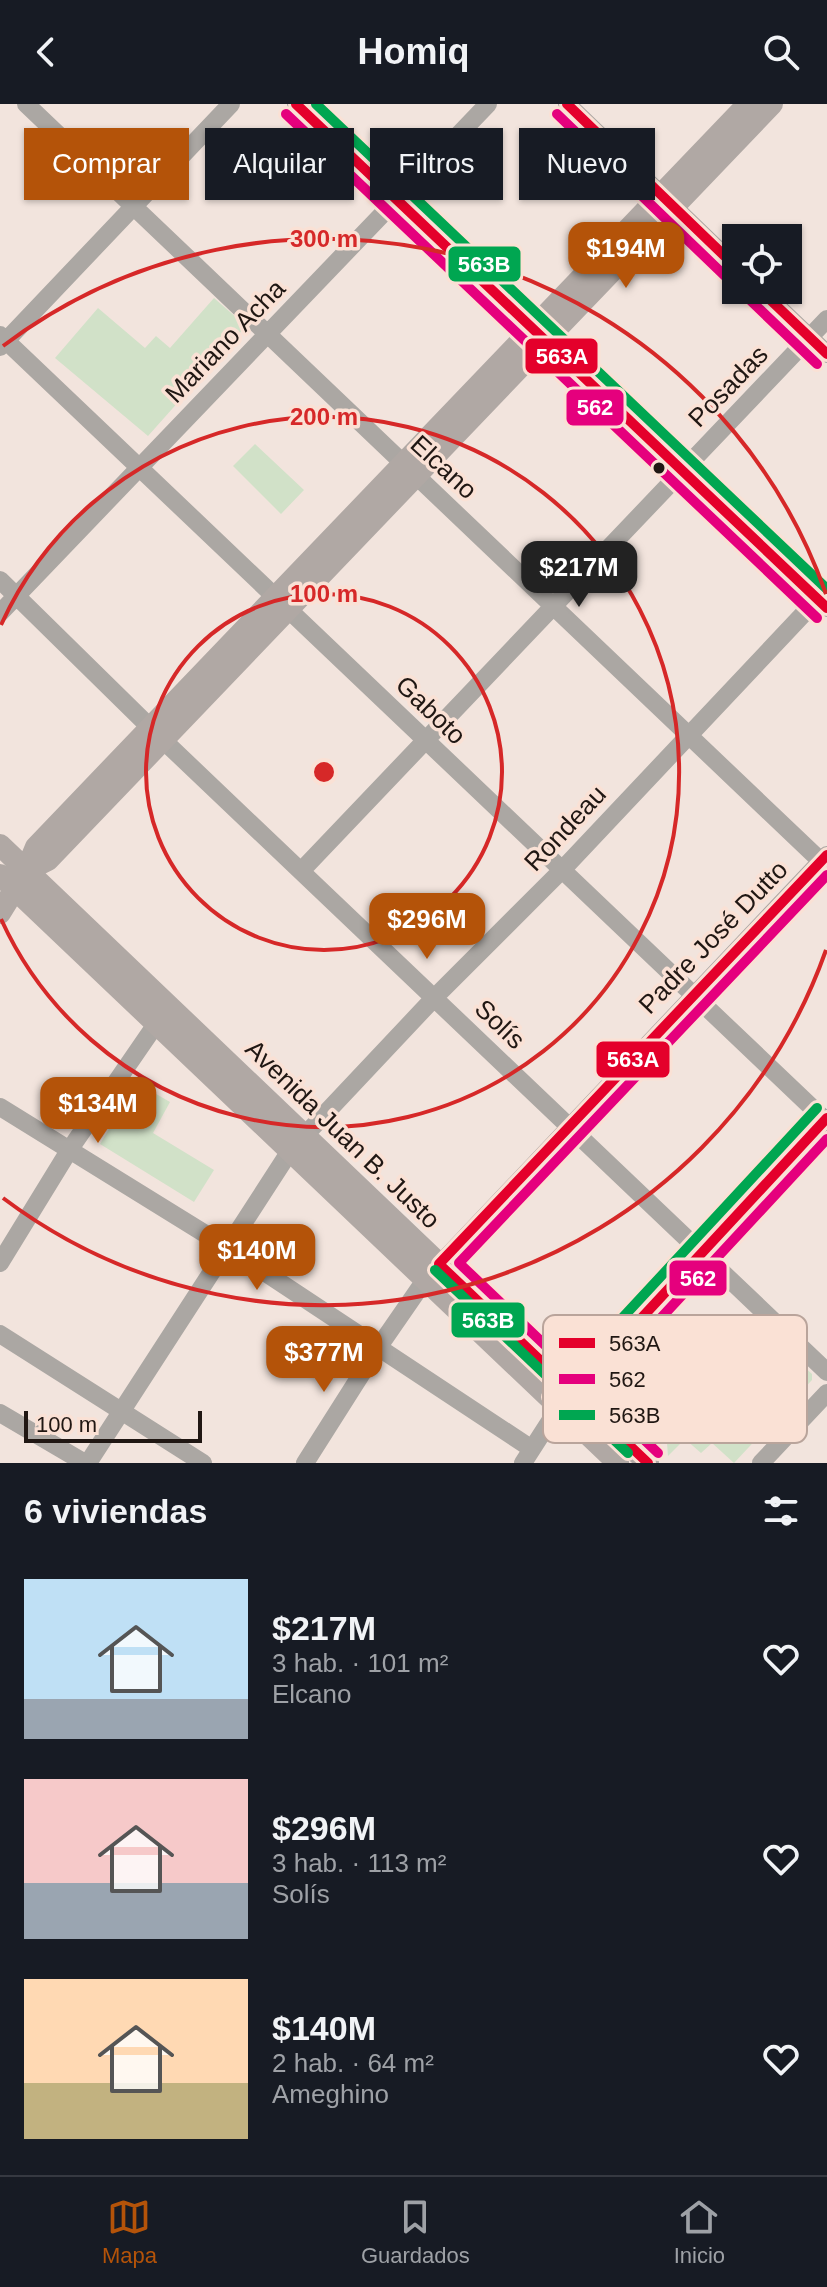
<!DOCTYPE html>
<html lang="es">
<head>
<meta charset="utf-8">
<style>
	:root { --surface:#171b24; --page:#242831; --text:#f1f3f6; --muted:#9ea1a6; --line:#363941; --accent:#b45309 }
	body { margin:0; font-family:Arial,sans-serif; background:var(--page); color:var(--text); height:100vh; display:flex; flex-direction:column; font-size:30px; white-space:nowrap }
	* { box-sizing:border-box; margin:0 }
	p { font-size:26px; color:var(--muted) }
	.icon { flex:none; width:44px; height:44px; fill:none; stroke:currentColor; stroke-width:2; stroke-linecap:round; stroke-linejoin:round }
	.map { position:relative; height:1359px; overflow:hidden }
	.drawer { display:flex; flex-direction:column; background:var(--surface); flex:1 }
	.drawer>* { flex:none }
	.guide { position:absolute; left:24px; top:24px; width:780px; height:72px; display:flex; gap:16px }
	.controls { position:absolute; left:722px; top:120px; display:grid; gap:16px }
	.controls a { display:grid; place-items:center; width:80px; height:80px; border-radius:0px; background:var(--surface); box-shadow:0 2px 6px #0004; font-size:40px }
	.scale { position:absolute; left:24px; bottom:20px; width:178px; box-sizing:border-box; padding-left:8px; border:4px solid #201713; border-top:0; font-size:22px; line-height:28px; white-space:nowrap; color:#201713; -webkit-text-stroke:6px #fae1d5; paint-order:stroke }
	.price { position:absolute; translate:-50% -68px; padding:0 18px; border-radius:16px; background:var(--accent); color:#fff; font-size:26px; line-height:52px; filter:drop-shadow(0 2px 4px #0008) }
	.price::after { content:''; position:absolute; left:50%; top:48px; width:24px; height:18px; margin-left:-12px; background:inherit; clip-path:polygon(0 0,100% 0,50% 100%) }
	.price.active { background:#222; color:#fff }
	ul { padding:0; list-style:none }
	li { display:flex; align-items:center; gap:24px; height:200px; padding:0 24px }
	li span { display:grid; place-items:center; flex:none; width:224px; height:160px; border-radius:0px; color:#555 }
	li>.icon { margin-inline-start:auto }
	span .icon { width:96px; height:96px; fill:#fffc; stroke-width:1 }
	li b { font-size:34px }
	h2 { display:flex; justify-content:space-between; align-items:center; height:96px; padding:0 24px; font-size:34px }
	.pill { padding:0 28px; border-radius:0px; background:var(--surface); box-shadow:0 2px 6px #0004; font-size:28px; line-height:72px }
	.pill.active { background:var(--accent); color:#fff }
	header { display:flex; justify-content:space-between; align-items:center; height:104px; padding:0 24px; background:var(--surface); font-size:36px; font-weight:700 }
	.dock { display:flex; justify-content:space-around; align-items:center; height:112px; border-top:2px solid var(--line); background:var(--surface); font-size:22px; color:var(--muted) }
	.dock a { display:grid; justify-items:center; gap:4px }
	.dock .active { color:var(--accent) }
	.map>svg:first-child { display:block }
	.green { fill:#d1e1c8 }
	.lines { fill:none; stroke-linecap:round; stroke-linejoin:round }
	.minor { stroke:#aba7a3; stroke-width:18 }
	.major { stroke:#b0a8a4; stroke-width:22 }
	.bus-1-casing { stroke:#fae1d5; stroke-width:16 }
	.bus-2-casing { stroke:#fae1d5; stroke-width:16 }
	.bus-3-casing { stroke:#fae1d5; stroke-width:16 }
	.bus-1 { stroke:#e4002b; stroke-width:10 }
	.bus-2 { stroke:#e5007d; stroke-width:10 }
	.bus-3 { stroke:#00a651; stroke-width:10 }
	.ring { fill:none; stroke:#d62828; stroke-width:4 }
	.bus-dot { fill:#201713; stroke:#fae1d5; stroke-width:3 }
	.labels { text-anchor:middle; stroke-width:7; stroke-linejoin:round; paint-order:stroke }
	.street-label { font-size:26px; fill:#201713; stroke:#fae1d5 }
	.key { fill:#fae1d5; stroke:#b9a49b; stroke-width:2 }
	.key-label { font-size:22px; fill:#201713 }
	.centre { fill:#d62828; stroke:#fae1d5; stroke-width:4 }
	.ring-label { font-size:24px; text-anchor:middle; font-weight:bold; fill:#d62828; stroke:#fae1d5; stroke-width:7; stroke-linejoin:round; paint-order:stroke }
	.line-badge { stroke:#fae1d5; stroke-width:3 }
	.badge-label { font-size:22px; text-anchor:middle; font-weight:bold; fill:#fff }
</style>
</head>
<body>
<header><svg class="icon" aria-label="back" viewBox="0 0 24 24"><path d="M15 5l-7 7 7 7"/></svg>Homiq<svg class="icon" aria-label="search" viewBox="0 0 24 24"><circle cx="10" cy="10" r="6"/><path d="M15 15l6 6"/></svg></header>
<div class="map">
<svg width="827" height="1359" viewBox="0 0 827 1359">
	<rect width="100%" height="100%" fill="#f2e4dd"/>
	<path class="green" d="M 214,194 L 246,222 L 148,332 L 55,254 L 98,204 L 145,244 L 156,232 L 170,244 Z
		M 255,340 L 304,386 L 281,410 L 233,362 Z
		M 137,979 L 170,998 L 153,1029 L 214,1066 L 194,1098 L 100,1040 Z
		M 757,1219 L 812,1270 L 812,1276 L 734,1359 L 712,1339 L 701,1349 L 685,1335 L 668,1352 L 667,1339 L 655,1327 Z"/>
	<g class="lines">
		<path class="minor" d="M 26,0 L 827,763
			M 296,0 L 827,504
			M 567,0 L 736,163
			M 760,186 L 827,250
			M 0,231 L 827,1018
			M 0,243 L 231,0
			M 0,476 L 164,637 L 827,1268
			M 0,509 L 488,0
			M 302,766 L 827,215
			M 0,1003 L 228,1144 L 532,1345
			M 0,1159 L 70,1045 L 163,910
			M 0,1230 L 203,1359
			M 0,1309 L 85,1359
			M 88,1359 L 290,1047 L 435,893 L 562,766 L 827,485
			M 305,1359 L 378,1244 L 425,1176 L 827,751
			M 523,1359 L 559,1303 L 573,1287 L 827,1014
			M 761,1359 L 827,1289"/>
		<path class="major" d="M 0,741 L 648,1359
			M 26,767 L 48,756 L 772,0
			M 0,771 L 618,1359
			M 0,809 L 26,767 L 36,743 L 748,0"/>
		<g class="bus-1-casing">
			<path id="bus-1" d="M 296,0 L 827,504
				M 567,0 L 736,163
				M 760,186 L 827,250
				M 439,1160 L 827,751
				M 439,1160 L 648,1359
				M 559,1303 L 827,1014"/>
		</g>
		<g class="bus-2-casing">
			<path id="bus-2" d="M 286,10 L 817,514
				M 557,10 L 726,173
				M 750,196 L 817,260
				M 569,1313 L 827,1035
				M 658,1349 L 459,1159 L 827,771"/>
		</g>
		<g class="bus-3-casing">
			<path id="bus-3" d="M 316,0 L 827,485
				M 435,1166 L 628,1349
				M 549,1293 L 817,1004"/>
		</g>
		<use href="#bus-1" class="bus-1"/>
		<use href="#bus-2" class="bus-2"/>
		<use href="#bus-3" class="bus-3"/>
	</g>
	<g class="ring">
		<circle cx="324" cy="668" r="178"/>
		<path d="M1 521A355 355 0 1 1 1 815"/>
		<path d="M826 846A533 533 0 0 1 3 1094M3 242A533 533 0 0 1 826 490"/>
	</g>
	<circle class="bus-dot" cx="659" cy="364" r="7"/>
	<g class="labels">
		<g class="street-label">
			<text transform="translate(225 237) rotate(-46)" y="9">Mariano Acha</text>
			<text transform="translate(728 282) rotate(-46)" y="9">Posadas</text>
			<text transform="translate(444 363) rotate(43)" y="9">Elcano</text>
			<text transform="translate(431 606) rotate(44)" y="9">Gaboto</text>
			<text transform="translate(565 724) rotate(-47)" y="9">Rondeau</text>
			<text transform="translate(713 833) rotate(-46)" y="9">Padre José Dutto</text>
			<text transform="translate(500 920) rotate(44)" y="9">Solís</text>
			<text transform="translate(343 1030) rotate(44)" y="9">Avenida Juan B. Justo</text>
		</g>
	</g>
	<rect x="543" y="1211" width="264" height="128" rx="12" class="key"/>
	<rect x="559" y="1234" width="36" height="10" fill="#e4002b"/>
	<rect x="559" y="1270" width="36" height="10" fill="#e5007d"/>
	<rect x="559" y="1306" width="36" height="10" fill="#00a651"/>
	<g class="key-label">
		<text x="609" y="1247">563A</text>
		<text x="609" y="1283">562</text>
		<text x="609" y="1319">563B</text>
	</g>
	<circle cx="324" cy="668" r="12" class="centre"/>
	<g class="ring-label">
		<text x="324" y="143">300 m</text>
		<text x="324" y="321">200 m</text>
		<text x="324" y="498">100 m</text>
	</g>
	<g class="line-badge">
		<rect x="447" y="141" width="75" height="38" rx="8" fill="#00a651"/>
		<rect x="524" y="233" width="75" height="38" rx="8" fill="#e4002b"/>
		<rect x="565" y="284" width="60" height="39" rx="8" fill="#e5007d"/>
		<rect x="595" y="936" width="76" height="39" rx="8" fill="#e4002b"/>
		<rect x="668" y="1155" width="60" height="38" rx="8" fill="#e5007d"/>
		<rect x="450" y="1197" width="76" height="38" rx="8" fill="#00a651"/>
	</g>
	<g class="badge-label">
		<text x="484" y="168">563B</text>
		<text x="562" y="260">563A</text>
		<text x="595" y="311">562</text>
		<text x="633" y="963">563A</text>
		<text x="698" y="1182">562</text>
		<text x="488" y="1224">563B</text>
	</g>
</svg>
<div class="controls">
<a><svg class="icon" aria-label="locate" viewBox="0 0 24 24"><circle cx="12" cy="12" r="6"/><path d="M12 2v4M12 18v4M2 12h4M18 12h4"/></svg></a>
</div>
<div class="scale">100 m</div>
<b class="price" style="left:626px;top:186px">$194M</b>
<b class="price active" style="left:579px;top:505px">$217M</b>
<b class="price" style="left:427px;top:857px">$296M</b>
<b class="price" style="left:98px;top:1041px">$134M</b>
<b class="price" style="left:257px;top:1188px">$140M</b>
<b class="price" style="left:324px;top:1290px">$377M</b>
<div class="guide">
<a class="pill active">Comprar</a>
<a class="pill">Alquilar</a>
<a class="pill">Filtros</a>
<a class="pill">Nuevo</a>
</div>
</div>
<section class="drawer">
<h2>6 viviendas<svg class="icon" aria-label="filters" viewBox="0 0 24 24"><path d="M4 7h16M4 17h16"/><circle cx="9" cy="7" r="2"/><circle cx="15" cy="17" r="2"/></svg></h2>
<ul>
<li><span style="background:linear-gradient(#bfe0f5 75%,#9aa5b1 0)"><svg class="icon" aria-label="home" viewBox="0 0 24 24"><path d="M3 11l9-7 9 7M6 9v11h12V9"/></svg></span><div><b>$217M</b><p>3 hab. · 101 m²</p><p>Elcano</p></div><svg class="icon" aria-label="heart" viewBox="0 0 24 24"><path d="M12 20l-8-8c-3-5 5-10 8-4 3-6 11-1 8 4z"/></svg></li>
<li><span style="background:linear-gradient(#f6c9c9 65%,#9aa5b1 0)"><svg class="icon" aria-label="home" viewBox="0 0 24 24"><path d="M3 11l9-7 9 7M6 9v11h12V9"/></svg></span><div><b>$296M</b><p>3 hab. · 113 m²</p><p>Solís</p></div><svg class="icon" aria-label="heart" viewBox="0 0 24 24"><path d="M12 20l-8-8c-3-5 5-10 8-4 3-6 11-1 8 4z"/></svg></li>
<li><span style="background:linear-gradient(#ffd9b3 65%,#c2b280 0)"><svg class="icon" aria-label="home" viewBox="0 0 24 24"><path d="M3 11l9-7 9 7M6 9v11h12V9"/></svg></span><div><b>$140M</b><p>2 hab. · 64 m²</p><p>Ameghino</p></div><svg class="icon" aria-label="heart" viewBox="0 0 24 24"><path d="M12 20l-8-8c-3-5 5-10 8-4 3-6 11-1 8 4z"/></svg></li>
</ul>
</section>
<nav class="dock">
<a class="active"><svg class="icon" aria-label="map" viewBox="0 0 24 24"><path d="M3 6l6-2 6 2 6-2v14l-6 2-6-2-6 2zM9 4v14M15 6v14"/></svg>Mapa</a>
<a><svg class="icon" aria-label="saved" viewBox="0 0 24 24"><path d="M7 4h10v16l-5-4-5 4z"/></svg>Guardados</a>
<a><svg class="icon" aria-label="home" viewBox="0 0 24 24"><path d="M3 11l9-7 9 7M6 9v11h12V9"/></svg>Inicio</a>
</nav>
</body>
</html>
